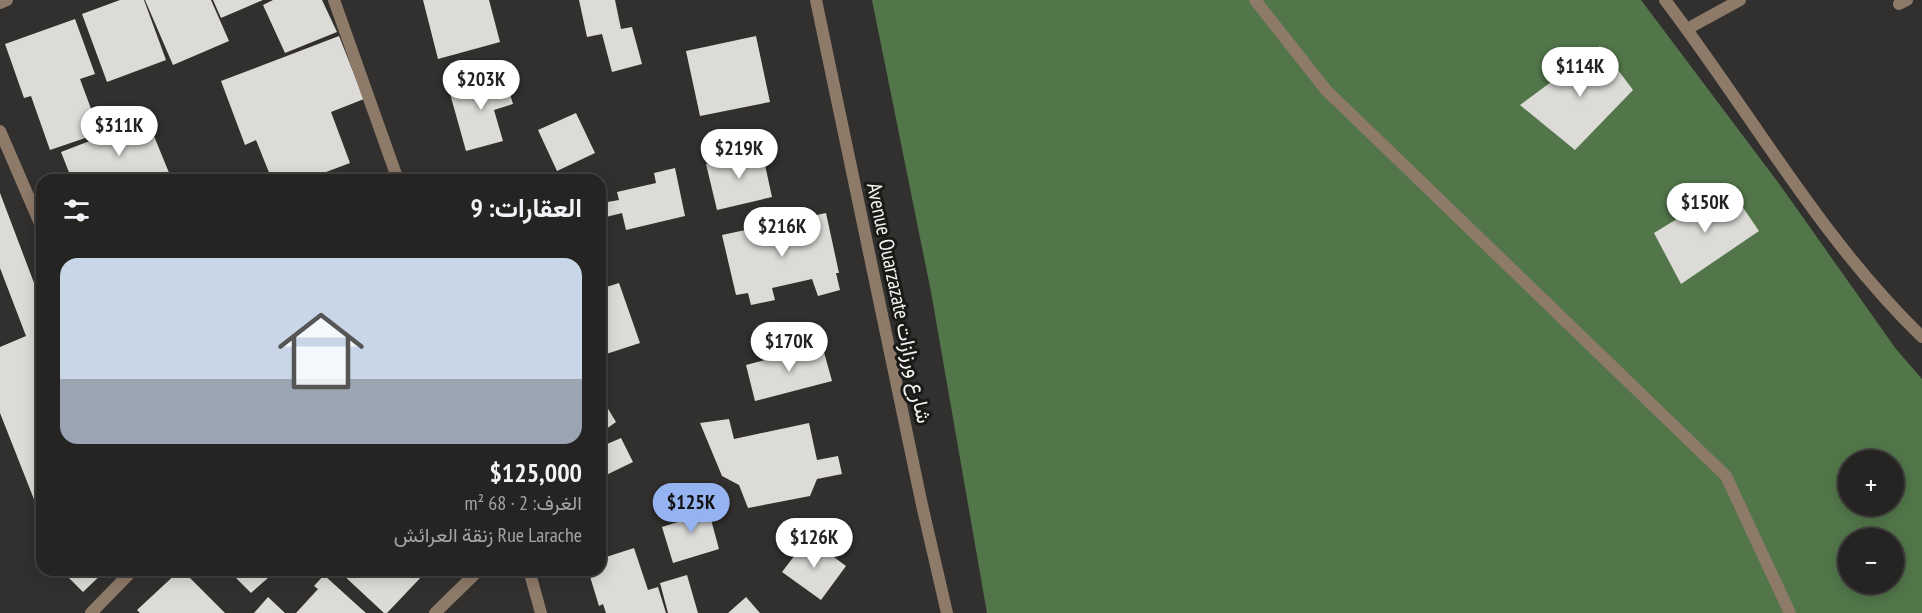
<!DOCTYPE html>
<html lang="ar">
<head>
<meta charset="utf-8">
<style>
	:root { --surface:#262422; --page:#32302f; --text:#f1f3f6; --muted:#a4a4a5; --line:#424140; --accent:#95b2f1 }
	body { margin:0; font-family:"PT Sans Narrow",Vazirmatn,sans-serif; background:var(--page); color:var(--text); direction:rtl; height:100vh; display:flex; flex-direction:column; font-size:22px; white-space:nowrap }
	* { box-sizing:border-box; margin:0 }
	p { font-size:20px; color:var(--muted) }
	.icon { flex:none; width:33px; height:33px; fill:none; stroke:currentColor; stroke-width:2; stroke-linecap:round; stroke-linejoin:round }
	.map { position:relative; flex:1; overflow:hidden; direction:ltr }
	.details { position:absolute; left:36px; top:174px; width:570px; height:402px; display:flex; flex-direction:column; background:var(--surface); border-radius:18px; box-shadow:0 3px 15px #0003,0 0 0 2px var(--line); direction:rtl }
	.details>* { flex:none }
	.controls { position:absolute; left:1838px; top:450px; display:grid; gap:12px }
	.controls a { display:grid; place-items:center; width:66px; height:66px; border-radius:50%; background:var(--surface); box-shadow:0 3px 15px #0003,0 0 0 2px var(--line); font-size:30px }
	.price { position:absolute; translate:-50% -51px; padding:0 14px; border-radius:21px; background:#fff; color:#222; font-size:20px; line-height:39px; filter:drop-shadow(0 2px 3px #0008) }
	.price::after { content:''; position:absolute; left:50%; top:36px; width:18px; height:14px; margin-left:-9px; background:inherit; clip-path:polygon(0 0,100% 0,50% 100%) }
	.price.current { background:var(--accent); color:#111 }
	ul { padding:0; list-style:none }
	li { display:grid; align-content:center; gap:12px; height:318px; padding:0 24px }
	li+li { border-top:2px solid var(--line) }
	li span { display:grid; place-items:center; height:186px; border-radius:18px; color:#555 }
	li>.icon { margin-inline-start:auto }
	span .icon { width:108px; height:108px; fill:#fffc; stroke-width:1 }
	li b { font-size:26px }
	h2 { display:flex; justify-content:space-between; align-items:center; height:72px; padding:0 24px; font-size:26px }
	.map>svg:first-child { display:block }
	.forest { fill:#52764a; fill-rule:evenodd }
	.building { fill:#dddbd7 }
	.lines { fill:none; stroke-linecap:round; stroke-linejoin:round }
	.service { stroke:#8e7a69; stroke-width:12 }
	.minor { stroke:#8e7a69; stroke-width:12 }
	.tertiary { stroke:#8e7a69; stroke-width:12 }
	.labels { text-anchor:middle; stroke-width:6; stroke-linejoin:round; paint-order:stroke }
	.street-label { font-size:21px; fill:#f5f3f1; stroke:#191917 }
</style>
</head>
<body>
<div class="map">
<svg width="1922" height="613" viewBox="0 0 1922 613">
	<rect width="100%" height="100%" fill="#32302e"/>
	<path class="forest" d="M 872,0 L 1641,0 L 1780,185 L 1896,349 L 1922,379 L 1922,613 L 987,613 L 931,292 ZM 1848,460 L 1893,460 L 1893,506 L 1848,506 ZM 1848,538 L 1893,538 L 1893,584 L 1848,584 Z"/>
	<path class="building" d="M 120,0 L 144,0 L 166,60 L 107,82 L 82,14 Z
		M 145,0 L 211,0 L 229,41 L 173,65 Z
		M 213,0 L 263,0 L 221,18 Z
		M 273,0 L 322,0 L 337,32 L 285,53 L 263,5 Z
		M 423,0 L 489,0 L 500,42 L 438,59 Z
		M 579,0 L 615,0 L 621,29 L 632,27 L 642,64 L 612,72 L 602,34 L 587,37 Z
		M 75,19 L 95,74 L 80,79 L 100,133 L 50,150 L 31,96 L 24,98 L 5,44 Z
		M 339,36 L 364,99 L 331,112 L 350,163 L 305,180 L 272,180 L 256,140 L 245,145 L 221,81 Z
		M 756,36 L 770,102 L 700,116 L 686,51 Z
		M 1600,46 L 1633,90 L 1575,150 L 1520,105 Z
		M 504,74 L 513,104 L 494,110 L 503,141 L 466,151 L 449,90 Z
		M 576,113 L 595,153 L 557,171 L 538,130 Z
		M 147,119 L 172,180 L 72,180 L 61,152 Z
		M 762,151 L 772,197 L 717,210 L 706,164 Z
		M 675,168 L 685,216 L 626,230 L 622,213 L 606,217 L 602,203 L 619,200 L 617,192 L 656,183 L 654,173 Z
		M 1729,187 L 1759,231 L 1681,284 L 1654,233 Z
		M 0,193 L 42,304 L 42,505 L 37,507 L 0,413 L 0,347 L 26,336 L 0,268 Z
		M 826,213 L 839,273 L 836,273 L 840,290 L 818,296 L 812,279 L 772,288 L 775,300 L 751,305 L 748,293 L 736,295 L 722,235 Z
		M 619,283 L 640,343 L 600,356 L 600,289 Z
		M 822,345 L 832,381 L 755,401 L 746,365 Z
		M 607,407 L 616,422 L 602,432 L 607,444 L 621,438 L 633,462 L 600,478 L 600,411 Z
		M 729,419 L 734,439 L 809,423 L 817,460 L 838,456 L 842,474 L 817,479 L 810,496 L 748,508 L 739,485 L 722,476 L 700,423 Z
		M 706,501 L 719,549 L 673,563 L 662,527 L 687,519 L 684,508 Z
		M 808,538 L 846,566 L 821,600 L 782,572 Z
		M 634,548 L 648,590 L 658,587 L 666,613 L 606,613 L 603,604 L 599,606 L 588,570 L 600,570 L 600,559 Z
		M 61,570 L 106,570 L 83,592 Z
		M 180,570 L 182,570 L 225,613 L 140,613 L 137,610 Z
		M 228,570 L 277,570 L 251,593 Z
		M 345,570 L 421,570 L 425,573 L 387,613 L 384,613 L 341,573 Z
		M 324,575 L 357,605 L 366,613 L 296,613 L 318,589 L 314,586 Z
		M 687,575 L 698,613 L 668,613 L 660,583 Z
		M 268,597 L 285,613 L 254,613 Z
		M 746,597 L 760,613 L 728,613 L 745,598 Z"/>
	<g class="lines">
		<path class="service" d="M 1255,0 L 1326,90 L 1726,476 L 1790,613
			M 1899,4 L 1907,0"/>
		<path class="minor" d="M 334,0 L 398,180
			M 816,0 L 922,505 L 947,613
			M 0,3 L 7,0
			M 1687,29 L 1740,0
			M 0,131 L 42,228
			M 529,570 L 541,613
			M 91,613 L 133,570
			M 435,613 L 479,570"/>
		<path class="tertiary" d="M 1665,0 C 1751,113 1820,238 1922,337"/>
	</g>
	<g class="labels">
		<g class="street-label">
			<text transform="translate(899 303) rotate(78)" y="7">Avenue Ouarzazate شارع ورزازات</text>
		</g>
	</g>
</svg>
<div class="controls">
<a>+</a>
<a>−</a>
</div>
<b class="price" style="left:1580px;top:98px">$114K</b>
<b class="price" style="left:481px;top:111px">$203K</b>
<b class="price" style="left:119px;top:157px">$311K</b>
<b class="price" style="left:739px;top:180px">$219K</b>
<b class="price" style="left:1705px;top:234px">$150K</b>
<b class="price" style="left:782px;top:258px">$216K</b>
<b class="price" style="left:789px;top:373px">$170K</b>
<b class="price current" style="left:691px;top:534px">$125K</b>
<b class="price" style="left:814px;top:569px">$126K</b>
<section class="details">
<h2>العقارات: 9<svg class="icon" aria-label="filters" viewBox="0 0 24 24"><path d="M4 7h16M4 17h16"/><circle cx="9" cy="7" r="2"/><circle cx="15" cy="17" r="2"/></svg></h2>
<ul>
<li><span style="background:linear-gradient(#c9d6e8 65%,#9aa5b1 0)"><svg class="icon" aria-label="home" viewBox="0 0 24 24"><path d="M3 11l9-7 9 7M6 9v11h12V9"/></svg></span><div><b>$125,000</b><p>الغرف: 2 · 68 m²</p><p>Rue Larache زنقة العرائش</p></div></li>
</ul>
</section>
</div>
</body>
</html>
